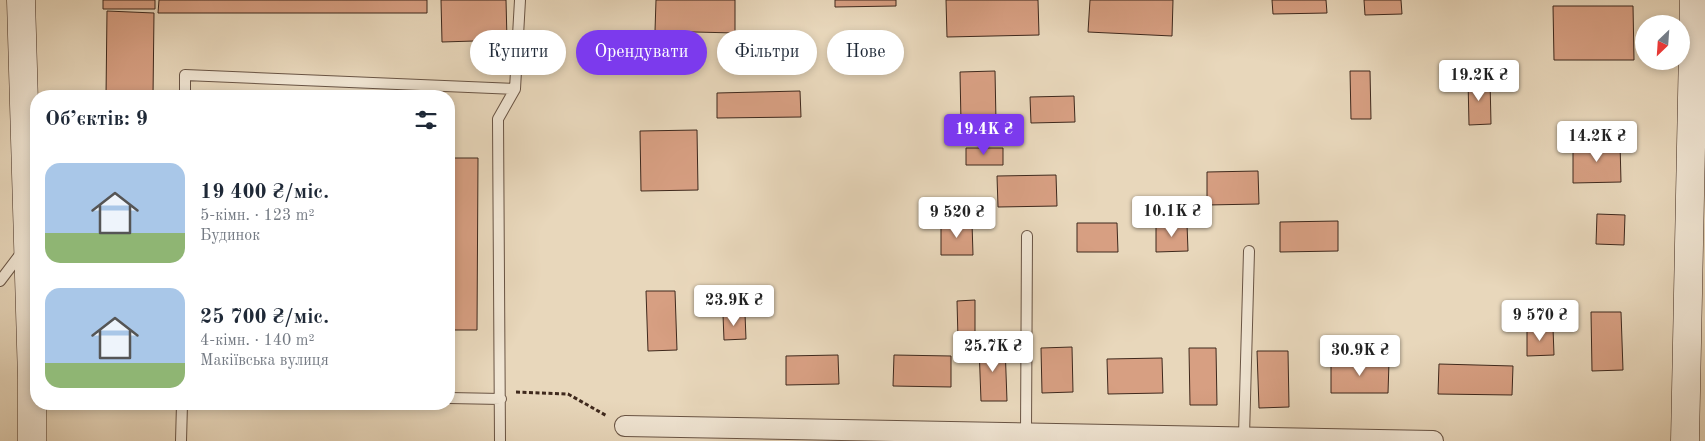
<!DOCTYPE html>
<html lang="uk">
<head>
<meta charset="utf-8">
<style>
	:root { --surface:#fff; --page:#f2f2f3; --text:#1f2937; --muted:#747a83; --accent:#7c3aed }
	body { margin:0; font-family:"Old Standard TT",serif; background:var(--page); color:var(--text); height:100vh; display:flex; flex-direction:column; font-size:19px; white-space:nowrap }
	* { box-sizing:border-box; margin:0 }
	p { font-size:16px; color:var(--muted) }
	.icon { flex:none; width:28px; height:28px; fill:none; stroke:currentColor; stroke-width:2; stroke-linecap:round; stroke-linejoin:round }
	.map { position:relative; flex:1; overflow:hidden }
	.sheet { position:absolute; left:30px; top:90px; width:425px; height:320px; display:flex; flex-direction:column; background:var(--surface); border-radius:20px; box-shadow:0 2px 8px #0003 }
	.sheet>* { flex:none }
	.banner { position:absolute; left:470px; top:30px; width:475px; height:45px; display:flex; gap:10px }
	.needle { width:32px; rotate:205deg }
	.tools { position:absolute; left:1635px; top:15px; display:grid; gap:10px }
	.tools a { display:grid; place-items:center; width:55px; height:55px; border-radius:50%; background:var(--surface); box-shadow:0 2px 8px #0003; font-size:25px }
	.price { position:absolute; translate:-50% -42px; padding:0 11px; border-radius:5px; background:#fff; color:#222; font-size:16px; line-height:32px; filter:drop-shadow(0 1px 2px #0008) }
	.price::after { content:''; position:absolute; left:50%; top:30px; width:15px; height:11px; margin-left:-8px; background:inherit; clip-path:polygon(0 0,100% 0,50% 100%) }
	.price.active { background:var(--accent); color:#fff }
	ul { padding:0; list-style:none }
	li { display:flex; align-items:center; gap:15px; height:125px; padding:0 15px }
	li span { display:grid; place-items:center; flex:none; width:140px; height:100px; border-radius:15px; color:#555 }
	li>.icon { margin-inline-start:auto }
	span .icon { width:60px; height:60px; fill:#fffc; stroke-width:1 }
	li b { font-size:21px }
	h2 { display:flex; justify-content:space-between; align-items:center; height:60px; padding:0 15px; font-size:21px }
	.tag { padding:0 18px; border-radius:22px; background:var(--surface); box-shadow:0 2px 8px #0003; font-size:18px; line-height:45px }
	.tag.active { background:var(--accent); color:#fff }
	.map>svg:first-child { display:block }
	.building { fill:#d79f82; stroke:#3f291d }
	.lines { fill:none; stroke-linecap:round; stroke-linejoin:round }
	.lane-casing { stroke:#695444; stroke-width:12 }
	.street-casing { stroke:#695444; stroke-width:22 }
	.secondary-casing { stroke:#3f291d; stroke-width:29 }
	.path { stroke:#3f291d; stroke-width:3; stroke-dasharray:4 2.5; stroke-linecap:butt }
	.lane { stroke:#f0e5d3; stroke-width:10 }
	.street { stroke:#f0e5d3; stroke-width:20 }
	.secondary { stroke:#f0e5d3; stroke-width:28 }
</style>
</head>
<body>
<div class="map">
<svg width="1705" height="441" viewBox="0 0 1705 441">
	<rect width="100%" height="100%" fill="#e8d7bb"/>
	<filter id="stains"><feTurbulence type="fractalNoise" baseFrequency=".004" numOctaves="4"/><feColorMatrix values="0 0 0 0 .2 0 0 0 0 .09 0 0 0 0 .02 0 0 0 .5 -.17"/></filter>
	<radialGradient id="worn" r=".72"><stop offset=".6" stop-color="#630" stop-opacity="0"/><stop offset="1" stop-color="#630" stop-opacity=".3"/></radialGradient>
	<path class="building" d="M 103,0 L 155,0 L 155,9 L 103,9 Z
		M 159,0 L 427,0 L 427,13 L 158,13 Z
		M 441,0 L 506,0 L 507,40 L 442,42 Z
		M 656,0 L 735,0 L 735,33 L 655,31 Z
		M 835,0 L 896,0 L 896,6 L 835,7 Z
		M 946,0 L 1038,0 L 1039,35 L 947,37 Z
		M 1090,0 L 1173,0 L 1172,36 L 1088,32 Z
		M 1272,0 L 1326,0 L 1327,13 L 1273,14 Z
		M 1364,0 L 1401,0 L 1402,14 L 1365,15 Z
		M 1553,6 L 1633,6 L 1634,60 L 1554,60 Z
		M 107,11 L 154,13 L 153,96 L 106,96 Z
		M 995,71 L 996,122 L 961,123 L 960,72 Z
		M 1350,71 L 1370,71 L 1371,119 L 1351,119 Z
		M 1468,80 L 1490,80 L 1491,124 L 1469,125 Z
		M 800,91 L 801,117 L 717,118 L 717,93 Z
		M 1074,96 L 1075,122 L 1031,123 L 1030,97 Z
		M 697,130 L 698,190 L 641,191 L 640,131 Z
		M 1620,143 L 1621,182 L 1573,183 L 1573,144 Z
		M 966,148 L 1003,148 L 1003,165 L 966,165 Z
		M 449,158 L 478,158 L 477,330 L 449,330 Z
		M 1258,171 L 1259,204 L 1207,205 L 1207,172 Z
		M 1056,175 L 1057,206 L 998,207 L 997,176 Z
		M 1597,214 L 1625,215 L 1624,245 L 1596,244 Z
		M 1338,221 L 1338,251 L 1280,252 L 1280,222 Z
		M 972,223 L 973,255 L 941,255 L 941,224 Z
		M 1077,223 L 1117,223 L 1118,252 L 1077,252 Z
		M 1156,224 L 1187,224 L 1188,251 L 1156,252 Z
		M 646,291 L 675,291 L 677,350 L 648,351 Z
		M 975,300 L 975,339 L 958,339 L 957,301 Z
		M 1591,312 L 1621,312 L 1623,370 L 1592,371 Z
		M 745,314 L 746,339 L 724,340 L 723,315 Z
		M 1527,328 L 1553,328 L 1554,355 L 1527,356 Z
		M 1005,345 L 1007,401 L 981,401 L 979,346 Z
		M 1072,347 L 1073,392 L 1042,393 L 1041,348 Z
		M 1189,348 L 1216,348 L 1217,405 L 1190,405 Z
		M 1257,351 L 1288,351 L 1289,407 L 1259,408 Z
		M 838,355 L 839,384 L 786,385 L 786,356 Z
		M 894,355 L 951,356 L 951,387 L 893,386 Z
		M 1162,358 L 1163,393 L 1108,394 L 1107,359 Z
		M 1331,361 L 1389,362 L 1388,393 L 1331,393 Z
		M 1439,364 L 1513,366 L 1512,395 L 1438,394 Z"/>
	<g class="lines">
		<g class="lane-casing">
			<path id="lane" d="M 185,96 L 185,75 L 515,89
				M 0,281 L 22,252
				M 449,398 L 501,399
				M 1026,433 L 1027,236
				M 1244,436 L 1249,251
				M 181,441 L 182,404
				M 500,441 L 498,119 L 515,89 L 520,0"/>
		</g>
		<g class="street-casing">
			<path id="street" d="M 625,426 L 1433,441"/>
		</g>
		<g class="secondary-casing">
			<path id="secondary" d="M 21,0 L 32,379 L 32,441
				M 1685,441 L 1694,0"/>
		</g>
		<path class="path" d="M 516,392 L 568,394 L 607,416"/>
		<use href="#lane" class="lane"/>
		<use href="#street" class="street"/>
		<use href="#secondary" class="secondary"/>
	</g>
	<rect width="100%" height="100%" filter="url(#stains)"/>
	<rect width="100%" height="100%" fill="url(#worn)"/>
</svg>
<div class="tools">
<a><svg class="needle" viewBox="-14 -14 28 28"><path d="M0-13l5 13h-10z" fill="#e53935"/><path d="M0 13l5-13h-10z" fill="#747a83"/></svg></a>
</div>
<b class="price" style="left:1479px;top:102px">19.2K ₴</b>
<b class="price active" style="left:984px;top:156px">19.4K ₴</b>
<b class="price" style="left:1597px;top:163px">14.2K ₴</b>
<b class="price" style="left:1172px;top:238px">10.1K ₴</b>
<b class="price" style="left:957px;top:239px">9 520 ₴</b>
<b class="price" style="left:734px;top:327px">23.9K ₴</b>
<b class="price" style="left:1540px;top:342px">9 570 ₴</b>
<b class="price" style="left:993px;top:373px">25.7K ₴</b>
<b class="price" style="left:1360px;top:377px">30.9K ₴</b>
<div class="banner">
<a class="tag">Купити</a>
<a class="tag active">Орендувати</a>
<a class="tag">Фільтри</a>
<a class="tag">Нове</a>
</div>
<section class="sheet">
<h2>Об’єктів: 9<svg class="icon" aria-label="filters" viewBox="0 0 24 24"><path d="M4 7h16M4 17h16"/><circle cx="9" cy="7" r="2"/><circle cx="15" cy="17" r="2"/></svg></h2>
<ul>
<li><span style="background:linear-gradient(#a9c7e8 70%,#8fb573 0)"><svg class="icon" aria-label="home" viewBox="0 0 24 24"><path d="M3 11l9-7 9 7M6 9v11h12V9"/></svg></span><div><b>19 400 ₴/міс.</b><p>5-кімн. · 123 m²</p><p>Будинок</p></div></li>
<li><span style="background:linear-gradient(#a9c7e8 75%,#8fb573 0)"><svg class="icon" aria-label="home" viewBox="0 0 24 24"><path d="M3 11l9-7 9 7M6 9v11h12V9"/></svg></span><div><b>25 700 ₴/міс.</b><p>4-кімн. · 140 m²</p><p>Макіївська вулиця</p></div></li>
</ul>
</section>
</div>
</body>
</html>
